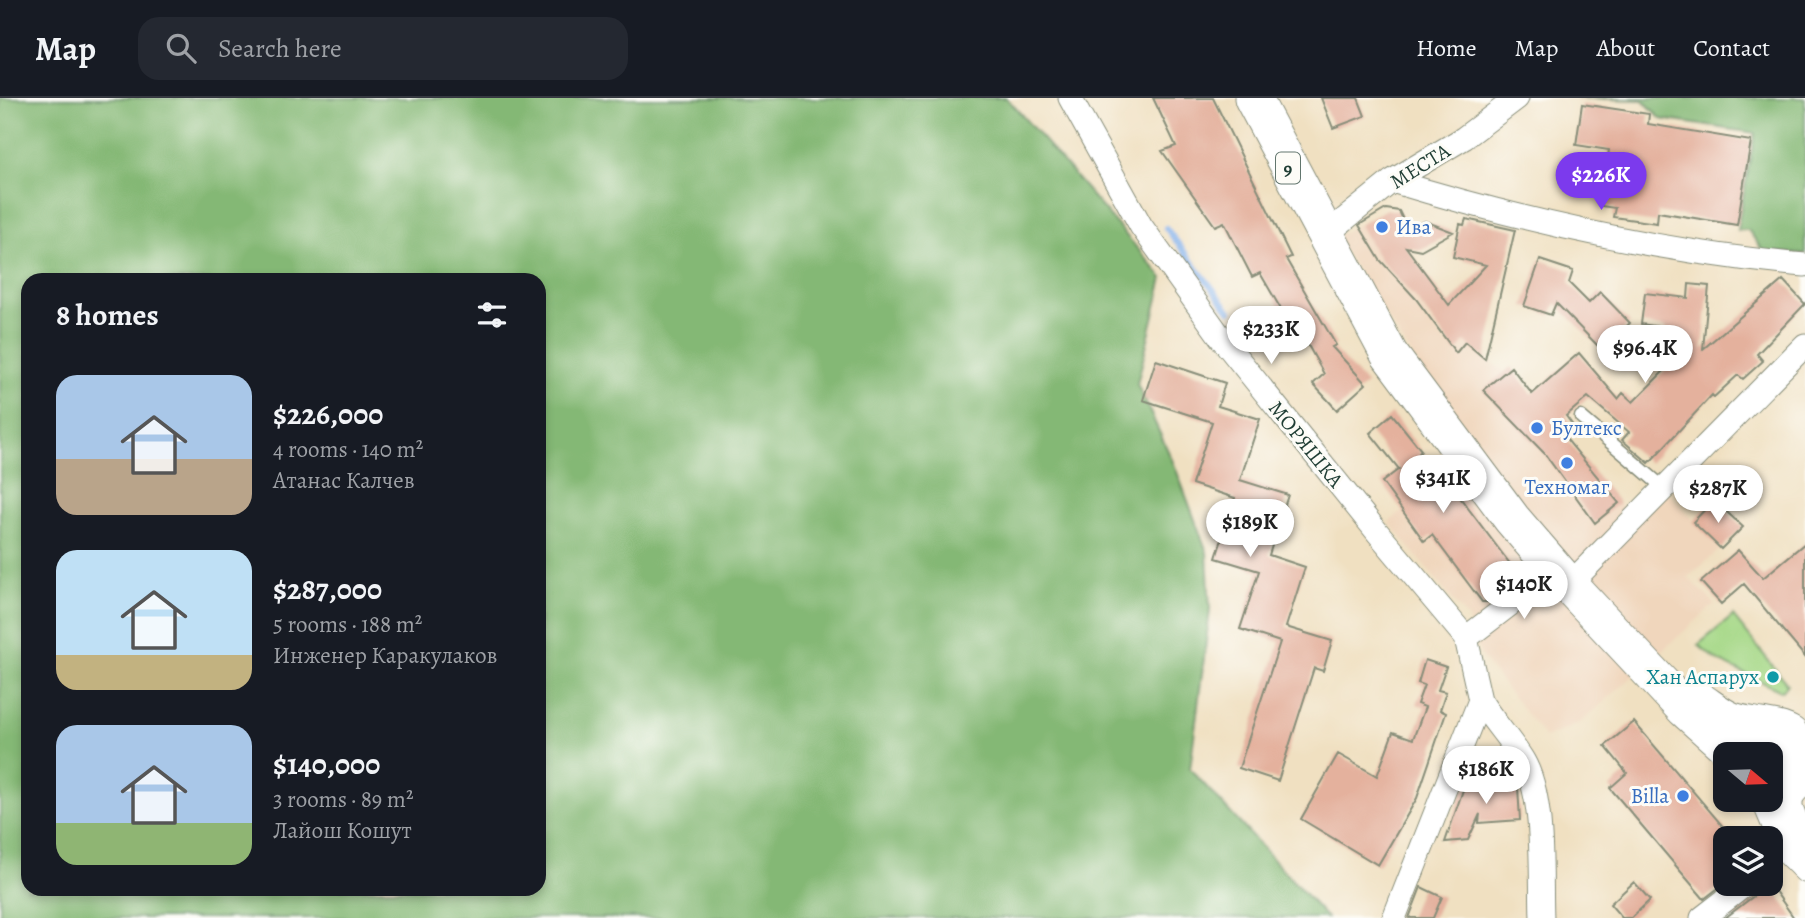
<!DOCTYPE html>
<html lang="en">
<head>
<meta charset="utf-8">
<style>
	:root { --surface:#171b24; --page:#242831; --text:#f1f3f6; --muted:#9ea1a6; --line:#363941; --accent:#7c3aed }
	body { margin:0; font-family:Alegreya,serif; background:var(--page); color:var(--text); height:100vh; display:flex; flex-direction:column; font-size:26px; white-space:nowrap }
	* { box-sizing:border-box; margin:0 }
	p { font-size:23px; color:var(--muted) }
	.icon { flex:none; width:38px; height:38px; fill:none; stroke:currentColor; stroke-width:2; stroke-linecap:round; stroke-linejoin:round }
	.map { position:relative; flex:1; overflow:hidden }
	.details { position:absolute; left:21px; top:175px; width:525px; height:623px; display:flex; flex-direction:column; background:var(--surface); border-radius:21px; box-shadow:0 4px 10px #0003 }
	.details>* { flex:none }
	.needle { width:46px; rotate:109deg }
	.buttons { position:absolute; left:1713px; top:644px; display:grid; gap:14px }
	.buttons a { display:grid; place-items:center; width:70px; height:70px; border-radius:14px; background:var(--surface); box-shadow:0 4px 10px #0003; font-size:35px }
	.price { position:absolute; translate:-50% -60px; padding:0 16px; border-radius:24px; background:#fff; color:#222; font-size:23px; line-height:46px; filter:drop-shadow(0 2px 4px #0008) }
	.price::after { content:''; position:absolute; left:50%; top:42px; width:21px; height:16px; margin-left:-10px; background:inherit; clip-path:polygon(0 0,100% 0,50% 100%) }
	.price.selected { background:var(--accent); color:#fff }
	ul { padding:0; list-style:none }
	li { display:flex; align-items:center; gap:21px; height:175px; padding:0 35px }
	li span { display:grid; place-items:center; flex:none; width:196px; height:140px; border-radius:21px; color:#555 }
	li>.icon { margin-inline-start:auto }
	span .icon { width:84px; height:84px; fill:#fffc; stroke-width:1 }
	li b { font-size:30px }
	h2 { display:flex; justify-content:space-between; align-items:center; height:84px; padding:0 35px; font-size:30px }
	header { display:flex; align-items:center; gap:42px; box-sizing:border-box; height:98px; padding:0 35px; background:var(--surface); border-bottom:2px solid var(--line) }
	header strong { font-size:33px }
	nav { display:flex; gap:38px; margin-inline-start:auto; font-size:24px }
	.search { width:490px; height:63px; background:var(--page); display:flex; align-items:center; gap:18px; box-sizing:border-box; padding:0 24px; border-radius:21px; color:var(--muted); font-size:26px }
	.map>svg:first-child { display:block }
	.built { fill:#f0d6bc }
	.green { fill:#a6d887; stroke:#628a5e; stroke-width:2 }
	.forest { fill:#84b874; stroke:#527a54; stroke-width:2; fill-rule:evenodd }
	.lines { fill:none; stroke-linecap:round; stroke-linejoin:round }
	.stream { stroke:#80afea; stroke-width:6 }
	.building { fill:#e4b19d }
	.service-casing { stroke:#888e7a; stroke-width:15 }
	.minor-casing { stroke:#888e7a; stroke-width:25 }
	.primary-casing { stroke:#888e7a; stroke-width:39 }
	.service { stroke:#fff; stroke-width:12 }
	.minor { stroke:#fff; stroke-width:23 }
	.primary { stroke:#fff; stroke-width:37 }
	.shop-dot { fill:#3f7fe0; stroke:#fdfcf7; stroke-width:2.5 }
	.culture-dot { fill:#0f9aa8; stroke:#fdfcf7; stroke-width:2.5 }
	.labels { text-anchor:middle; stroke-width:6; stroke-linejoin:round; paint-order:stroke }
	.shield { fill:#fdfcf7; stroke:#62766e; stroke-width:2 }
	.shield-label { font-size:19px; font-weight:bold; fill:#1f3d34 }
	.street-label { font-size:21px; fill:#1f3d34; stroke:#fdfcf7 }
	.shop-label { font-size:21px; fill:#366cbe; stroke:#fdfcf7; text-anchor:start }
	.culture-label { font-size:21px; fill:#0d838f; stroke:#fdfcf7; text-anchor:end }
</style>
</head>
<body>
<header>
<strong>Map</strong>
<div class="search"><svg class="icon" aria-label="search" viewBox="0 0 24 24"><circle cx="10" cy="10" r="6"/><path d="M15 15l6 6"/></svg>Search here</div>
<nav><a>Home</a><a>Map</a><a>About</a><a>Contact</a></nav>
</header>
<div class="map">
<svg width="1805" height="820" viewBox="0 0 1805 820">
	<rect width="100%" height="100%" fill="#fdfcf7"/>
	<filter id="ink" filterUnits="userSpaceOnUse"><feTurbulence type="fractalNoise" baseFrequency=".0143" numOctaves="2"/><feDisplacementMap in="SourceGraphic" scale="14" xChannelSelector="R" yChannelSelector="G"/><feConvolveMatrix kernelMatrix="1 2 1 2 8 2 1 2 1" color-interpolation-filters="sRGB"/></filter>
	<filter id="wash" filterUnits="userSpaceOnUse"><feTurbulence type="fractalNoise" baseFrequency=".00686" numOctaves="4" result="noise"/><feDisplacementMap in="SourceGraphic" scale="28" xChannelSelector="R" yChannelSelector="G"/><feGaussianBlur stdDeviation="1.57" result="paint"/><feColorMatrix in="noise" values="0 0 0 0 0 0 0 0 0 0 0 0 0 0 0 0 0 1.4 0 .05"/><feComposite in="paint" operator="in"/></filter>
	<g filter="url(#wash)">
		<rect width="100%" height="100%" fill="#f0e0c1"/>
		<path class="built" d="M 1359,126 L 1379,162 L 1416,201 L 1446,246 L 1456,254 L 1465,244 L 1505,274 L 1483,292 L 1544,355 L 1595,424 L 1619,405 L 1632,424 L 1665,391 L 1721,451 L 1688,479 L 1715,506 L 1580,625 L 1545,640 L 1481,558 L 1468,521 L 1389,424 L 1475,355 L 1335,139 Z"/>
		<path class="green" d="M 1733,518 L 1787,586 L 1781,593 L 1718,563 L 1698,547 Z"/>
		<path class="forest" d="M 0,0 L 1007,0 L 1163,180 L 1137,286 L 1174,366 L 1207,454 L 1210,512 L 1190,671 L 1327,820 L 0,820 ZM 28,182 L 539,182 L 539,791 L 28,791 Z
			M 1577,0 L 1805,0 L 1805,156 L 1764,154 L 1748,132 L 1737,132 L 1755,35 L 1661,21 L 1643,2 Z"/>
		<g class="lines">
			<path class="stream" d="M 1166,130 L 1230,213"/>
		</g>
		<g id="blocks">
			<path class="building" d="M 1153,0 L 1213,0 L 1291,159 L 1286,161 L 1336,247 L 1332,249 L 1366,286 L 1337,312 L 1313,286 L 1324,276 L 1294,222 L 1289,225 L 1260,175 L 1252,179 L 1224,124 L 1215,128 L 1162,53 L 1176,48 Z
				M 1321,0 L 1358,0 L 1365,18 L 1333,30 Z
				M 1582,6 L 1649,16 L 1648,26 L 1751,43 L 1737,127 L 1658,114 L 1657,125 L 1613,119 L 1615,110 L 1601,108 L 1609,52 L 1576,47 Z
				M 1386,111 L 1399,113 L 1407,130 L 1425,123 L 1453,134 L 1421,152 L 1406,149 L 1449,207 L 1486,167 L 1453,159 L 1460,126 L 1464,127 L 1466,121 L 1515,132 L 1485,261 L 1465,244 L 1456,255 L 1416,201 L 1380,162 L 1359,127 Z
				M 1540,162 L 1573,173 L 1569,185 L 1589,205 L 1600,194 L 1630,225 L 1602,252 L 1556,205 L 1551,217 L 1524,208 Z
				M 1783,182 L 1805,206 L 1757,256 L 1763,263 L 1743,281 L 1738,277 L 1714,299 L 1712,297 L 1649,365 L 1622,342 L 1629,334 L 1588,299 L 1566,318 L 1574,329 L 1563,337 L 1619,405 L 1595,425 L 1544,355 L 1483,292 L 1511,269 L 1532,296 L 1579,255 L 1618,301 L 1623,295 L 1633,304 L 1679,258 L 1666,230 L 1641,226 L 1645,195 L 1688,200 L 1689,186 L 1709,188 L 1703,251 Z
				M 1156,262 L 1225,285 L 1218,308 L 1260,321 L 1240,382 L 1288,397 L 1269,457 L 1305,469 L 1286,529 L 1332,543 L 1323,573 L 1314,570 L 1278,683 L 1239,670 L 1280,544 L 1240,531 L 1259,473 L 1216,460 L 1235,400 L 1192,386 L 1212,324 L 1143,302 Z
				M 1392,316 L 1421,352 L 1419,354 L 1442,383 L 1446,381 L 1517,475 L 1517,483 L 1490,504 L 1482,504 L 1432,437 L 1424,443 L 1382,384 L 1399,371 L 1370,335 Z
				M 1714,402 L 1743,429 L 1721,451 L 1693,424 Z
				M 1805,445 L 1805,559 L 1744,486 L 1721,506 L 1701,484 L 1738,452 L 1763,480 Z
				M 1425,562 L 1446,569 L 1438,592 L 1446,594 L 1440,612 L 1446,615 L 1417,700 L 1378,767 L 1301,721 L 1338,656 L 1377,678 L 1393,634 L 1413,641 L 1425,609 L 1417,606 L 1424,587 L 1418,585 Z
				M 1634,624 L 1726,732 L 1726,784 L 1704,801 L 1610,690 L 1627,675 L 1605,648 Z
				M 1511,672 L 1518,689 L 1520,722 L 1479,725 L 1480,716 L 1468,742 L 1445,744 L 1463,692 Z
				M 1634,784 L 1650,802 L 1631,820 L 1622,820 L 1610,806 Z
				M 1760,786 L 1770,786 L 1794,820 L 1725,820 L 1755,797 Z
				M 1421,789 L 1442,799 L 1433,820 L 1409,820 Z"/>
		</g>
	</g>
	<g filter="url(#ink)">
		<use href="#blocks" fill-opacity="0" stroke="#888e7a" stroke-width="2"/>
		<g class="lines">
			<g class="service-casing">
				<path id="service" d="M 1581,319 L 1665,391"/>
			</g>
			<g class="minor-casing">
				<path id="minor" d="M 1070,0 L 1141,128 L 1222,241 L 1378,435 L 1466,540 L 1480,602 L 1394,820
					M 1392,83 C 1527,124 1666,155 1805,167
					M 1324,138 L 1392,83 L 1464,40 L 1517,0
					M 1569,487 L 1805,247
					M 1466,540 L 1555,472
					M 1480,602 C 1492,622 1508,639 1521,659 C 1546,696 1540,776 1542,820
					M 1791,693 L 1791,709 L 1805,745
					M 1763,702 L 1784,752 L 1805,773
					M 1702,820 L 1746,786"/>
			</g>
			<g class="primary-casing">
				<path id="primary" d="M 1253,0 L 1389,256 L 1512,421 L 1569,487 L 1685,611 L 1735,656
					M 1695,600 C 1707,607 1719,618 1732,623 C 1749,629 1778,629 1790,637 C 1805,656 1801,697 1771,700"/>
			</g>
			<use href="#service" class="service"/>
			<use href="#minor" class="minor"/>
			<use href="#primary" class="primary"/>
		</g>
	</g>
	<g class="shop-dot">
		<circle cx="1382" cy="129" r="7"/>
		<circle cx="1537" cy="330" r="7"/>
		<circle cx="1567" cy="365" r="7"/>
		<circle cx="1683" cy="698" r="7"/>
	</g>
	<circle class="culture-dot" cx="1773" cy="579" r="7"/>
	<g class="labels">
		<rect class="shield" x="1276" y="54.5" width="24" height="31" rx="5"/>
		<g class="shield-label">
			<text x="1288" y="77">9</text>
		</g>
		<g class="street-label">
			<text transform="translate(1420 68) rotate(-32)" y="7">МЕСТА</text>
			<text transform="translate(1306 346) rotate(51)" y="7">МОРЯШКА</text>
		</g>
		<g class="shop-label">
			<text x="1396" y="136">Ива</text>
			<text x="1551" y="337">Бултекс</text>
			<text x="1567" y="396" text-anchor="middle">Техномаг</text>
			<text x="1669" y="705" text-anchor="end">Billa</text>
		</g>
		<g class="culture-label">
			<text x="1759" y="586">Хан Аспарух</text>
		</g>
	</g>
</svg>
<div class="buttons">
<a><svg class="needle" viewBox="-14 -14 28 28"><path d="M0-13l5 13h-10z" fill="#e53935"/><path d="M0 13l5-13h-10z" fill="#9ea1a6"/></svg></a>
<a><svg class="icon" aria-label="layers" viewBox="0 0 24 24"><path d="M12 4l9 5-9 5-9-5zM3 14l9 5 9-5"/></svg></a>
</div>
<b class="price selected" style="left:1601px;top:114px">$226K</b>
<b class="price" style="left:1271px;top:268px">$233K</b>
<b class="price" style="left:1645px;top:287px">$96.4K</b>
<b class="price" style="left:1443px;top:417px">$341K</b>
<b class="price" style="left:1718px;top:427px">$287K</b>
<b class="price" style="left:1250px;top:461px">$189K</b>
<b class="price" style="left:1524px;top:523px">$140K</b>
<b class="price" style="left:1486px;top:708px">$186K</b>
<section class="details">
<h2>8 homes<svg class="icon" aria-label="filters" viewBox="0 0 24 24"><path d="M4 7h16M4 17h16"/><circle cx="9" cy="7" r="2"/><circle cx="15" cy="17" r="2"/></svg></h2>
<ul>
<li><span style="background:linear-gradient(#a9c7e8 60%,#b9a48a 0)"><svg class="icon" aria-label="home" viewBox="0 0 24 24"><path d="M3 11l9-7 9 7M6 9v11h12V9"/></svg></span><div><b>$226,000</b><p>4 rooms · 140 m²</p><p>Атанас Калчев</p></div></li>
<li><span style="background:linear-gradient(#bfe0f5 75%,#c2b280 0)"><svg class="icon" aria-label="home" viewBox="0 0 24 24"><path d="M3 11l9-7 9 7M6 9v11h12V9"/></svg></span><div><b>$287,000</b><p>5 rooms · 188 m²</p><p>Инженер Каракулаков</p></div></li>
<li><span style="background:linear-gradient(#a9c7e8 70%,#8fb573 0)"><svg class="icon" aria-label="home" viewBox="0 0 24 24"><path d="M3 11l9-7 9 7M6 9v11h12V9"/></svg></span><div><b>$140,000</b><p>3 rooms · 89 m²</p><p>Лайош Кошут</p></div></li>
</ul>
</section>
</div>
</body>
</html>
